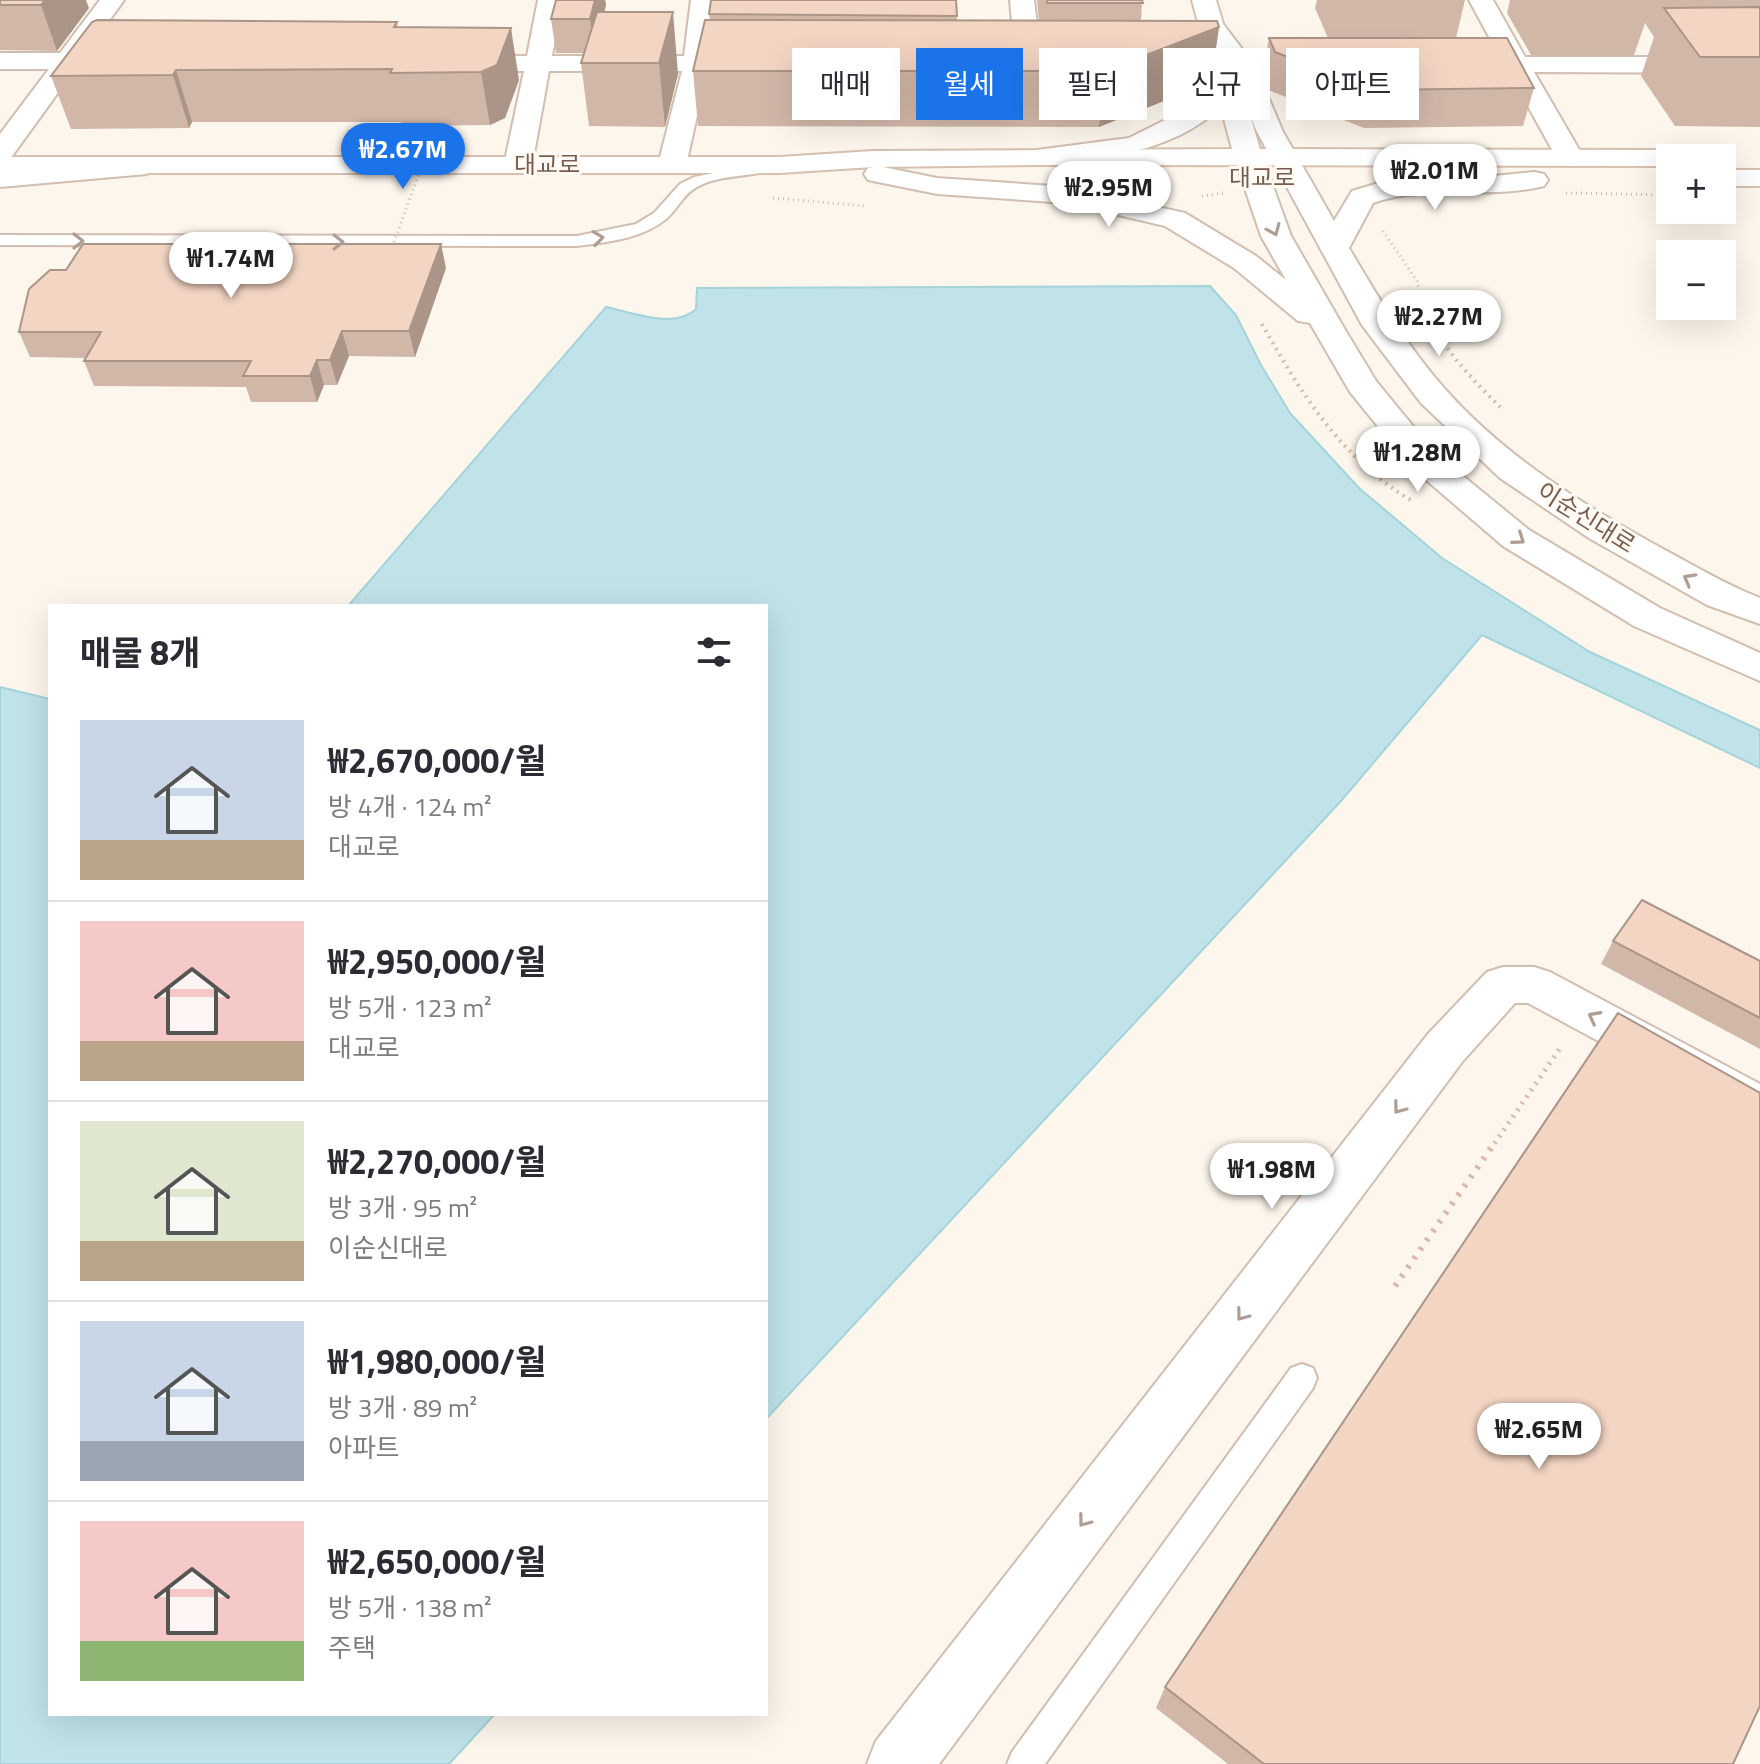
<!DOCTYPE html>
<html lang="ko">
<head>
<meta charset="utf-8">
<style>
	:root { --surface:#fff; --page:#f2f2f3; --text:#2b2b33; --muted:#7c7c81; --line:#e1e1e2; --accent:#1a73e8 }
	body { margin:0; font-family:"Titillium Web","Noto Sans KR",sans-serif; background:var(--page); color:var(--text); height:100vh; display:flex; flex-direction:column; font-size:30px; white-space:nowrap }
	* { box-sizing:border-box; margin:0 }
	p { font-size:26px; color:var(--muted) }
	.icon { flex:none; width:44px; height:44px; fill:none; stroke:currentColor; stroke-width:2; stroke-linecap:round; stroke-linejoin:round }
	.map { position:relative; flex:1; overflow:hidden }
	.details { position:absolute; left:48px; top:604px; width:720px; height:1112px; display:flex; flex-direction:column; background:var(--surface); border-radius:0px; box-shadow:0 8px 32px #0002 }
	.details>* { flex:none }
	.hud { position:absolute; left:792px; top:48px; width:760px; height:72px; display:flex; gap:16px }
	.fabs { position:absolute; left:1656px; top:144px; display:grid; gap:16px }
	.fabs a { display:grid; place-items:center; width:80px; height:80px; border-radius:0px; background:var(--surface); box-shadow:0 8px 32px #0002; font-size:40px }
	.price { position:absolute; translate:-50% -68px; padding:0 18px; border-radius:28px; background:#fff; color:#222; font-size:26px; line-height:52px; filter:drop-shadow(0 2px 4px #0008) }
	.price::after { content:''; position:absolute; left:50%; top:48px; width:24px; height:18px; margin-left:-12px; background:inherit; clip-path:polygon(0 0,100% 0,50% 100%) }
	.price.on { background:var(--accent); color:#fff }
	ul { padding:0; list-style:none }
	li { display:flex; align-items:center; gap:24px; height:200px; padding:0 32px }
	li+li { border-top:2px solid var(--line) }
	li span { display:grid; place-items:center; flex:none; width:224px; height:160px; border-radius:0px; color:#555 }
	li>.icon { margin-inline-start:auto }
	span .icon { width:96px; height:96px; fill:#fffc; stroke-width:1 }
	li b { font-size:34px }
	h2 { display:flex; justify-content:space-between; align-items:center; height:96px; padding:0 32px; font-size:34px }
	.pill { padding:0 28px; border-radius:0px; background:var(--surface); box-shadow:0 8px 32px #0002; font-size:28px; line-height:72px }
	.pill.on { background:var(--accent); color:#fff }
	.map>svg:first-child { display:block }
	.green { fill:#d8ecc9 }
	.water { fill:#bfe3e8; stroke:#a5d3da; stroke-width:2 }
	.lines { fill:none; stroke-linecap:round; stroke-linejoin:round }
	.service-casing { stroke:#d1beb0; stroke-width:4 }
	.minor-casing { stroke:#d1beb0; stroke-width:4 }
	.tertiary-casing { stroke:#d1beb0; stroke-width:4 }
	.secondary-casing { stroke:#d6c0b0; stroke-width:4 }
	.path-far3 { stroke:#d9b8a5; stroke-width:3; stroke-dasharray:1 4; stroke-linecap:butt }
	.path-far2 { stroke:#d9b8a5; stroke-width:4; stroke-dasharray:2 5; stroke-linecap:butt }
	.path-far1 { stroke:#d9b8a5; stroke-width:5; stroke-dasharray:2 6; stroke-linecap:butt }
	.path { stroke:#d9b8a5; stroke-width:6; stroke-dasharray:3 8; stroke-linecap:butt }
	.service { fill:#fff; fill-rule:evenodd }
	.minor { fill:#fff; fill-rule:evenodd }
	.tertiary { fill:#fff; fill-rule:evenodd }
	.secondary { fill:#fff; fill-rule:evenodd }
	.path-bridge { stroke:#d9b8a5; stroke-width:3; stroke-dasharray:1 4; stroke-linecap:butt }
	.wall { fill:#d1b7a8 }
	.shaded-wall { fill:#aa9588 }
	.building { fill:#f3d5c3; stroke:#aa9588; stroke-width:2 }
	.oneway { stroke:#af9d94 }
	.labels { text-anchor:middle; stroke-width:6; stroke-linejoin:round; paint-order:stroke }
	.far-street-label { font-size:24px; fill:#7a5c4d; stroke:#fffaf3 }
</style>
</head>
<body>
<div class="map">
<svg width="1760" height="1764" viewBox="0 0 1760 1764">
	<rect width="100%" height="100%" fill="#fdf6ec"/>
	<path class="green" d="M 1080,181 L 1164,183 L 1134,196 L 1078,185 Z"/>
	<path class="water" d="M 1210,286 L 1236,315 L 1261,365 L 1290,413 L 1359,488 L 1442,558 L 1590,652 L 1760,730 L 1760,768 L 1482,635 L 1341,801 L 766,1419 L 766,606 L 348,606 L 606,307 C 631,312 675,330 696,309 L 697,288 Z
		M 0,687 L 50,699 L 50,1714 L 495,1714 L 449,1764 L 0,1764 Z"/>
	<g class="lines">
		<g class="service-casing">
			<path id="service" d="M 765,163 L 773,168 L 770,171 C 746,177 719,175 697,187 C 683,194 678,209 666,219 C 642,239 607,242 577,246 L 0,245 L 0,235 L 577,236 L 636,224 L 654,213 L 680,184 L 694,177 Z
				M 1302,1364 L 1313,1368 L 1317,1378 L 1313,1388 L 1045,1764 L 1007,1764 L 1012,1752 L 1291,1368 Z"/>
		</g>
		<g class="minor-casing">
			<path id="minor" d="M 100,0 L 124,0 L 86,53 L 131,56 L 135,61 L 131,66 L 75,69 L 10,159 L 0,161 L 0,134 L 49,69 L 0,69 L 0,53 L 60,53 Z
				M 538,0 L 562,0 L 552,56 L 684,56 L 691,0 L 715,0 L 709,56 L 763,59 L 767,64 L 763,69 L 707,71 L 686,165 L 682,171 L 672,173 L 662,171 L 658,165 L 682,71 L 549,71 L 532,165 L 528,171 L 518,173 L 508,171 L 504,165 L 524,71 L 458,71 L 449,68 L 445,63 L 449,58 L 458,55 L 527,56 Z
				M 1010,0 L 1034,0 L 1042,65 L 1038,70 L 1020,70 L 1016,65 Z
				M 1469,0 L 1493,0 L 1525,57 L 1760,57 L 1760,73 L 1534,72 L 1584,158 L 1580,164 L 1570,166 L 1560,164 L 1509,72 L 1453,69 L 1449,64 L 1453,59 L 1500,57 Z
				M 1503,967 L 1534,967 L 1550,972 L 1760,1084 L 1760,1130 L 1743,1124 L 1641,1064 L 1528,1003 L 1515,1003 L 1462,1062 L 939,1764 L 867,1764 L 876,1741 L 1428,1034 L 1487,972 Z"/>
		</g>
		<g class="tertiary-casing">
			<path id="tertiary" d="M 1211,18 L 1220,20 L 1255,66 L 1283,132 L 1334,221 L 1352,191 L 1392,179 L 1484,177 L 1534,172 L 1544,174 L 1548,180 L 1544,186 C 1488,200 1427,184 1373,203 L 1349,248 C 1378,297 1406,345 1444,388 C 1505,457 1583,505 1663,549 C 1695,566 1726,585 1760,598 L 1760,624 L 1707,605 L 1589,538 L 1500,478 L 1421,403 L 1362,325 L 1257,132 L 1239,89 C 1185,151 1123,155 1047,164 L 1037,162 L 1033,156 L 1037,150 L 1129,138 L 1195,105 L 1220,80 L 1235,79 L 1230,67 L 1199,25 L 1202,20 Z
				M 1248,148 L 1258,150 L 1262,156 L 1291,236 L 1344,328 L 1376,381 L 1435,453 L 1529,530 L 1660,608 L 1760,653 L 1760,681 L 1634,626 L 1503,546 L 1411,467 L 1350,392 L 1310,323 L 1298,321 L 1234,268 L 1165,226 L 1067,203 L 937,194 L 868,180 L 864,174 L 868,168 L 878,166 L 937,178 L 1067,187 L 1185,213 L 1256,256 L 1286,280 L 1261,236 L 1234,156 L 1238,150 Z
				M 137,160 L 147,162 L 151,168 L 147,174 L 0,187 L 0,171 Z"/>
		</g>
		<g class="secondary-casing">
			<path id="secondary" d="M 1192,0 L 1216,0 L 1260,149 L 1670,150 L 1680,152 L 1684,158 L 1670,158 L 1670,166 L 1037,165 L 873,167 L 779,173 L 0,173 L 0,157 L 779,157 L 873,151 L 1232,149 Z
				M 1722,170 L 1760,170 L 1760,186 L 1722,186 Z"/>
		</g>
		<path class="path-far3" d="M 1566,193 L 1670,195
			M 1202,196 L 1224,193
			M 773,198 L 866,206
			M 1383,231 L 1417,281 L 1420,294"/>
		<path class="path-far2" d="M 1420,292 C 1431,338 1470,377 1503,410
			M 1262,324 C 1302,395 1342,460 1414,502"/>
		<path class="path-far1" d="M 1490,1150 L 1561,1047"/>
		<path class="path" d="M 1395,1286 L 1491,1148"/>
		<use href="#service" class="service"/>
		<use href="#minor" class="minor"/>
		<use href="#tertiary" class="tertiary"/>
		<use href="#secondary" class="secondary"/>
		<path class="path-bridge" d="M 394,242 L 432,138"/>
	</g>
	<path class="wall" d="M 0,0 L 89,8 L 57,51 L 0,50 Z
		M 556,0 L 605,0 L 606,5 L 604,12 L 678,74 L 665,127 L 589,126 L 581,63 L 584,53 L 556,53 L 551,19 Z
		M 956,0 L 957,21 L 1039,21 L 1037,0 L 1142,0 L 1141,21 L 1219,27 L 1211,82 L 1099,127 L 698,126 L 693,71 L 710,20 L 709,14 Z
		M 1317,0 L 1465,0 L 1456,38 L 1534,88 L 1523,126 L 1364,128 L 1268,90 L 1262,75 L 1269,38 L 1328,38 L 1315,8 Z
		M 1510,0 L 1760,0 L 1760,127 L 1675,126 L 1641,76 L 1654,37 L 1645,23 L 1634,55 L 1531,55 L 1507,13 Z
		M 397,22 L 398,27 L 519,80 L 505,118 L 490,125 L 401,126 L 401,122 L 192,122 L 189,128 L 71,129 L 51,76 Z
		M 446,268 L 415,357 L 349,356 L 337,385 L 324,385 L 317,402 L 251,402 L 246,387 L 94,386 L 84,361 L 86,358 L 30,357 L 19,332 Z
		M 1613,941 L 1760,961 L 1760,1049 L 1601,964 Z
		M 1165,1687 L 1733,1764 L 1228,1764 L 1156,1708 Z"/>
	<path class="shaded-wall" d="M 45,0 L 86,0 L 89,8 L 57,51 L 41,5 Z
		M 595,0 L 605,0 L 606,5 L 594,53 L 590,19 Z
		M 673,12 L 678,74 L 665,127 L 659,63 Z
		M 1219,27 L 1211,82 L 1099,127 L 1105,71 Z
		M 511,28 L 519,80 L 505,118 L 490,125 L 481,72 Z
		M 176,70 L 192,122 L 189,128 L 173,75 Z
		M 441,244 L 446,268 L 415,357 L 409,331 Z
		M 342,331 L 349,356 L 337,385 L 330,360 Z
		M 317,360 L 324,385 L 317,402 L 310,376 Z"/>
	<path class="building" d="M 0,0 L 45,0 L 41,5 L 0,5 Z
		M 556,0 L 595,0 L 590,19 L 551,19 Z
		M 711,0 L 956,0 L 957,16 L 709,14 Z
		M 1047,0 L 1142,0 L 1143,3 L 1047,3 Z
		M 1760,7 L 1760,57 L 1700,57 L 1664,8 Z
		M 597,12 L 673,12 L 659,63 L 581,63 Z
		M 97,20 L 397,22 L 394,27 L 511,28 L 497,65 L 481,72 L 390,73 L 392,69 L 176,70 L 173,75 L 51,76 L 92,22 Z
		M 705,20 L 1217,21 L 1219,27 L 1105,71 L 693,71 Z
		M 1269,38 L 1507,38 L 1534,88 L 1372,90 L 1275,52 Z
		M 83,244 L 441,244 L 409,331 L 342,331 L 330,360 L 317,360 L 310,376 L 243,376 L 251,361 L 84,361 L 101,332 L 19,332 L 29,289 L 50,270 L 66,270 Z
		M 1642,900 L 1760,961 L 1760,1018 L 1613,941 Z
		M 1618,1013 L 1760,1093 L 1760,1706 L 1733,1764 L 1264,1764 L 1165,1687 Z"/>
	<defs><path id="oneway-chevron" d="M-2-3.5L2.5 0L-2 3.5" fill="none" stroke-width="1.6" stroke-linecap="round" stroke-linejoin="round" transform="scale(2)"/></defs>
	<g class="oneway">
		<use href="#oneway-chevron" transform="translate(1274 230) rotate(67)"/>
		<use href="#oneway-chevron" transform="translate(598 238) rotate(-8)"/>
		<use href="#oneway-chevron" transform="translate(78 241)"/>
		<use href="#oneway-chevron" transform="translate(338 242)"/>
		<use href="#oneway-chevron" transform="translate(1519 539) rotate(35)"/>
		<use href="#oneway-chevron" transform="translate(1689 579) rotate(-151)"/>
		<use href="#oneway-chevron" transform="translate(1594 1017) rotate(-152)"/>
		<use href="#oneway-chevron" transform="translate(1399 1108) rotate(127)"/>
		<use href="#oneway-chevron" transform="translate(1242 1315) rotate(127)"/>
		<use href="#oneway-chevron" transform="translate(1084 1521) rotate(127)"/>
	</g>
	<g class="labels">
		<g class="far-street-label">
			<text x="547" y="173">대교로</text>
			<text x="1262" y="186">대교로</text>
			<text transform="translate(1586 518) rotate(32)" y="8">이순신대로</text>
		</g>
	</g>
</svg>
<div class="fabs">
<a>+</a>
<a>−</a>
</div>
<b class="price on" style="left:403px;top:191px">₩2.67M</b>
<b class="price" style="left:1435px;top:212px">₩2.01M</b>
<b class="price" style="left:1109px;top:229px">₩2.95M</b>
<b class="price" style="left:231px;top:300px">₩1.74M</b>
<b class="price" style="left:1439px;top:358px">₩2.27M</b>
<b class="price" style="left:1418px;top:494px">₩1.28M</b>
<b class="price" style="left:1272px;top:1211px">₩1.98M</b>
<b class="price" style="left:1539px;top:1471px">₩2.65M</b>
<div class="hud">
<a class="pill">매매</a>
<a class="pill on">월세</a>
<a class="pill">필터</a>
<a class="pill">신규</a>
<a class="pill">아파트</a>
</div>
<section class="details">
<h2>매물 8개<svg class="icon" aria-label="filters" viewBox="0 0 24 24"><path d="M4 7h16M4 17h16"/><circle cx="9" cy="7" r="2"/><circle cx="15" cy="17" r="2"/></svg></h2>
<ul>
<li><span style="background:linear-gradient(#c9d6e8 75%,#b9a48a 0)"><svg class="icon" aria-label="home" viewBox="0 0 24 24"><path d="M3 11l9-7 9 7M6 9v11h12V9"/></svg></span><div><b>₩2,670,000/월</b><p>방 4개 · 124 m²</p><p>대교로</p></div></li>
<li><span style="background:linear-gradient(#f6c9c9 75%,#b9a48a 0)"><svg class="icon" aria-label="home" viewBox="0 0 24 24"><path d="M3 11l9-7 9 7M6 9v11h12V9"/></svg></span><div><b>₩2,950,000/월</b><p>방 5개 · 123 m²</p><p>대교로</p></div></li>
<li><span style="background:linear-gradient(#dfe7d0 75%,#b9a48a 0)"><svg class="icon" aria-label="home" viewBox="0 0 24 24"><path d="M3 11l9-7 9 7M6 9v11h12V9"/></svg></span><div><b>₩2,270,000/월</b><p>방 3개 · 95 m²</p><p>이순신대로</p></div></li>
<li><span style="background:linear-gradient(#c9d6e8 75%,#9aa5b1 0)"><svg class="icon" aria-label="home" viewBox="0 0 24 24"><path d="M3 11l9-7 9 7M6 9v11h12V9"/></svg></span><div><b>₩1,980,000/월</b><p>방 3개 · 89 m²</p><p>아파트</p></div></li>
<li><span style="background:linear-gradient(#f6c9c9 75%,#8fb573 0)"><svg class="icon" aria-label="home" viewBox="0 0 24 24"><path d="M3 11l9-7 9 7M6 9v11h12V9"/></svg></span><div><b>₩2,650,000/월</b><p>방 5개 · 138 m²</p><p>주택</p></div></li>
</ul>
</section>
</div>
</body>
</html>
